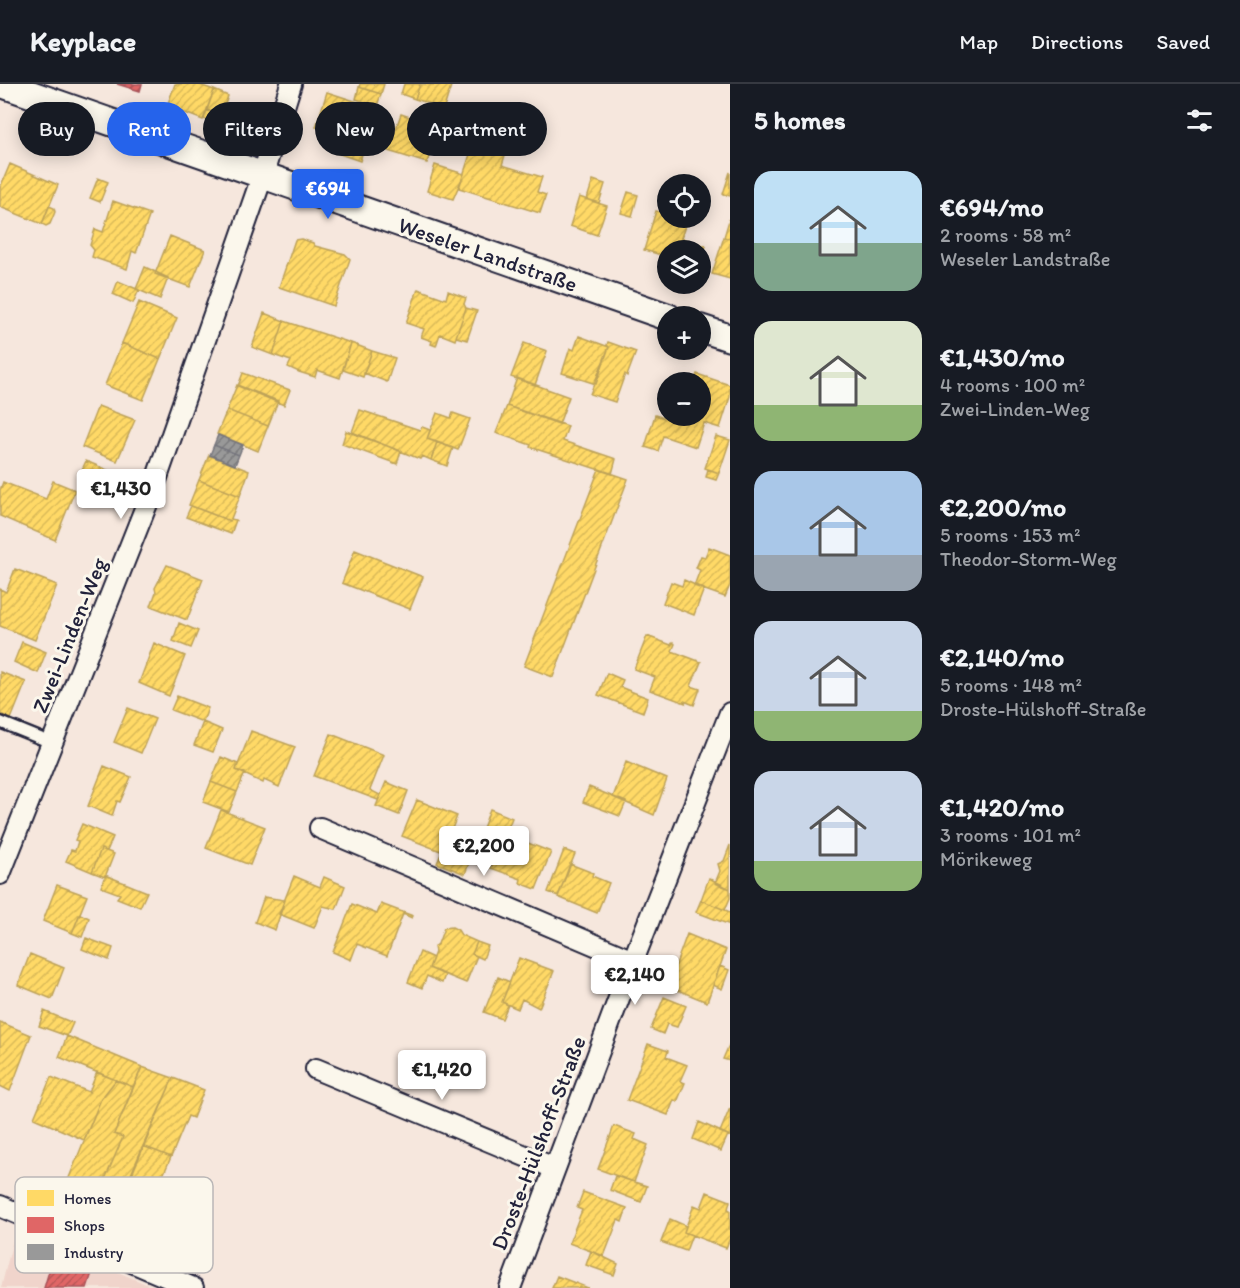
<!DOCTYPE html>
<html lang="en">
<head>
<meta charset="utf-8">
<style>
	:root { --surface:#171b24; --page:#20242c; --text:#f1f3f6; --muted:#9ea1a6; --line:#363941; --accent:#2563eb }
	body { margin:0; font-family:Itim,sans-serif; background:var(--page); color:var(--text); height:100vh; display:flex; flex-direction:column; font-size:22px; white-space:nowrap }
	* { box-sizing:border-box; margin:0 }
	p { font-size:20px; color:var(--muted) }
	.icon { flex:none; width:33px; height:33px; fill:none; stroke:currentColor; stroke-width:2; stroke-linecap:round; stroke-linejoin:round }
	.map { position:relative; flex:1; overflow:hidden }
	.drawer { display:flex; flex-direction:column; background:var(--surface); width:510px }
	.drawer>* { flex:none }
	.hud { position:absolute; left:18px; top:18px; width:570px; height:54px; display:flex; gap:12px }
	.fabs { position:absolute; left:657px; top:90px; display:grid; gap:12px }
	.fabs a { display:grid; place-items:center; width:54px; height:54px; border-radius:50%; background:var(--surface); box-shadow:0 3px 15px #0003; font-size:30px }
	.price { position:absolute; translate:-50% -51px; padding:0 14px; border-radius:6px; background:#fff; color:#222; font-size:20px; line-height:39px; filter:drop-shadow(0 2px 3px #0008) }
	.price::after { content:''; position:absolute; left:50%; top:36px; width:18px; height:14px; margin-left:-9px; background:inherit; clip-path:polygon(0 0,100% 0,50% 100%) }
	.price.current { background:var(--accent); color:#fff }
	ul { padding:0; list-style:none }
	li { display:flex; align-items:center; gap:18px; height:150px; padding:0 24px }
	li span { display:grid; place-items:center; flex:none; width:168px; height:120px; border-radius:18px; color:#555 }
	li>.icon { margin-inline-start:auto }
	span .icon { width:72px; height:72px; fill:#fffc; stroke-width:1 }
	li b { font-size:26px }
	h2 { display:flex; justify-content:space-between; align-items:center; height:72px; padding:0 24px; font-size:26px }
	.pill { padding:0 21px; border-radius:27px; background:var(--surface); box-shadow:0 3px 15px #0003; font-size:21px; line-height:54px }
	.pill.current { background:var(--accent); color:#fff }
	header { display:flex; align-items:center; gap:36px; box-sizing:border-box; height:84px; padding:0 30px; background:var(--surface); border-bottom:2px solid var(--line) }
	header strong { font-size:28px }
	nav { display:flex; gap:33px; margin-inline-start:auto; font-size:21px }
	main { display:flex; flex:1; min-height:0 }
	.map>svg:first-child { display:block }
	.built { fill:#f0d4cb }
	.homes { fill:url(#homes-hatch); stroke:#bda259; stroke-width:1.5 }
	.shops { fill:url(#shops-hatch); stroke:#a75259; stroke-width:1.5 }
	.industry { fill:url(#industry-hatch); stroke:#75757d; stroke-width:1.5 }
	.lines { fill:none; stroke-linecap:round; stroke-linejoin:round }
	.service-casing { stroke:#22223b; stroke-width:15 }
	.minor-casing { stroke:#22223b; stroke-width:24 }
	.tertiary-casing { stroke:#22223b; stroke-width:30 }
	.service { stroke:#fbf7ec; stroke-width:10 }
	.minor { stroke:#fbf7ec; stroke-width:20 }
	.tertiary { stroke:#fbf7ec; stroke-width:26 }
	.labels { text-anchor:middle; stroke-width:6; stroke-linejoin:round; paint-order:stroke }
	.street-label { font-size:22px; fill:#22223b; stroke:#fbf7ec }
	.key { fill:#fbf7ec; stroke:#bab7b7; stroke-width:1.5 }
	.key-label { font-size:16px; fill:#22223b }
</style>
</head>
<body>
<header>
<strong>Keyplace</strong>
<nav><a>Map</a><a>Directions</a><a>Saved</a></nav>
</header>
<main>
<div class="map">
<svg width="730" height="1204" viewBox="0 0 730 1204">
	<defs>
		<pattern id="homes-hatch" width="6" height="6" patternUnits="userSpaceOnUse" patternTransform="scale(1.5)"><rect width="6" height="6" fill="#ffd966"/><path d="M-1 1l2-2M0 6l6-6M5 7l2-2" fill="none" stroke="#daba59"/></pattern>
		<pattern id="shops-hatch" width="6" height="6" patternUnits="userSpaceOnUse" patternTransform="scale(1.5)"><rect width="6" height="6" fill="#e06666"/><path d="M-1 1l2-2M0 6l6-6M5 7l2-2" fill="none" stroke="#b55455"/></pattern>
		<pattern id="industry-hatch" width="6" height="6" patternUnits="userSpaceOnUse" patternTransform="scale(1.5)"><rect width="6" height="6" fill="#999"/><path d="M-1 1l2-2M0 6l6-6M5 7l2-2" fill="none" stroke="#7c7c7e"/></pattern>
	</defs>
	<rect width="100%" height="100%" fill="#f6e7dd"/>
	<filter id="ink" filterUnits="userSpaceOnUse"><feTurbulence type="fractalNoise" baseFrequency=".0167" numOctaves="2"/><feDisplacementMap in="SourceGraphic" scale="12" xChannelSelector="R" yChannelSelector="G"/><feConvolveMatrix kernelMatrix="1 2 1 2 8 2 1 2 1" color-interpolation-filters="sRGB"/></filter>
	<g filter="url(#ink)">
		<path class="built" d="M 16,1144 L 155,1204 L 1,1204 Z"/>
		<path class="homes" d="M 175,0 L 197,0 L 214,6 L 203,36 L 167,22 Z
			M 360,0 L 384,0 L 381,10 L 359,3 Z
			M 404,0 L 420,0 L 415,15 L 401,10 Z
			M 420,0 L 451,2 L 444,24 L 415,15 Z
			M 359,3 L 381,10 L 377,22 L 356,15 Z
			M 214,6 L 228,12 L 221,32 L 207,26 Z
			M 327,8 L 364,20 L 358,37 L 371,41 L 360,77 L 334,68 L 340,51 L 316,43 Z
			M 207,26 L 221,32 L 218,40 L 204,35 Z
			M 401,30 L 425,38 L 424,44 L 437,48 L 427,79 L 388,67 Z
			M 475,55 L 507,65 L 502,81 L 542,93 L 537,108 L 546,111 L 540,129 L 459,104 Z
			M 10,80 L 58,101 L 42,140 L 0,123 L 0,104 Z
			M 435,81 L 464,90 L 453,115 L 427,107 Z
			M 730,88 L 730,112 L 723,110 Z
			M 98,94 L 108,98 L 100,118 L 90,114 Z
			M 593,96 L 605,100 L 599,119 L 587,115 Z
			M 628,108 L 638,111 L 632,132 L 621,129 Z
			M 579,113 L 607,122 L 597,151 L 570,142 Z
			M 113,117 L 150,130 L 139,161 L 136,169 L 132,167 L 127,185 L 92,173 L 94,166 L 90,161 L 95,145 L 103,148 Z
			M 49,122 L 54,124 L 55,128 L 50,140 L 46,142 L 42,140 Z
			M 656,127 L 668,130 L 668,134 L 687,136 L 677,166 L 668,166 L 668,173 L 644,166 Z
			M 730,133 L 730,155 L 724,153 Z
			M 170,152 L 205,166 L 190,203 L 155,190 Z
			M 724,153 L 730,155 L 730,195 L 712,190 Z
			M 681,154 L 706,162 L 700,180 L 700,166 L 677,166 Z
			M 301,155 L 313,159 L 315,162 L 345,170 L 350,175 L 334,222 L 279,203 L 295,156 Z
			M 145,183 L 168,194 L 160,215 L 136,205 Z
			M 118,197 L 139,206 L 133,219 L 113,210 Z
			M 418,205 L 446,215 L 448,207 L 466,214 L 464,220 L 466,224 L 455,256 L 440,250 L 436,262 L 431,260 L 432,257 L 421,253 L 424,245 L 406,239 Z
			M 139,218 L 177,234 L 160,275 L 122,259 Z
			M 466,224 L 477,227 L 467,256 L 456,253 Z
			M 264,229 L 284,237 L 273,271 L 252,263 Z
			M 284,237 L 351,259 L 340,294 L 317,286 L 315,293 L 299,288 L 288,283 L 291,277 L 273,271 Z
			M 579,252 L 609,263 L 596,300 L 562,289 L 570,264 L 574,266 Z
			M 608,258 L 636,268 L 627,292 L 625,290 L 615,318 L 590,310 L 609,263 L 607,261 Z
			M 122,259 L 160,275 L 143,316 L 105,301 Z
			M 351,259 L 372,267 L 363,293 L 343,286 Z
			M 524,259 L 547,267 L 535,301 L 511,293 Z
			M 372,267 L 395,274 L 387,298 L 364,289 Z
			M 243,289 L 290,306 L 284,321 L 238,302 Z
			M 697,290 L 730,301 L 730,313 L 720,344 L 704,339 L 696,363 L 663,352 L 658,367 L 645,363 L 655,331 L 667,335 L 668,332 L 700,332 L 700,298 L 694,298 Z
			M 517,294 L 569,313 L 559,340 L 507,322 Z
			M 237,301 L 278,317 L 268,342 L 227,326 Z
			M 98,322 L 135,336 L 117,377 L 82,363 Z
			M 507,322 L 568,342 L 563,357 L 616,375 L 612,390 L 530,363 L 531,361 L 496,349 Z
			M 227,326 L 268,342 L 258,367 L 217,350 Z
			M 360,326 L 420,346 L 422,343 L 430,346 L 427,355 L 437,358 L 431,376 L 422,372 L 420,375 L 352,348 Z
			M 437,329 L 451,334 L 453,329 L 470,335 L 458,366 L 427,355 Z
			M 346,347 L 401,367 L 397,380 L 342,360 Z
			M 716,352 L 730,356 L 719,389 L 705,384 Z
			M 437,358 L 453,364 L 447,382 L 431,376 Z
			M 209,371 L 249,387 L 240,412 L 199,396 Z
			M 86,377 L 114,389 L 109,401 L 80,390 Z
			M 599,385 L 628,395 L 553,593 L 524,582 Z
			M 708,385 L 719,389 L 716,396 L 706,393 Z
			M 199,396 L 240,412 L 230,437 L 189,421 Z
			M 53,397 L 75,406 L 55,456 L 0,432 L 0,406 L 3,398 L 46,415 Z
			M 191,422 L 230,437 L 231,435 L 236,436 L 231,450 L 186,433 Z
			M 709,463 L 730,471 L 730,501 L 725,513 L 694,502 L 700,486 L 696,484 L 701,472 L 705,473 Z
			M 355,466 L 423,493 L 410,525 L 342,499 Z
			M 167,481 L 203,495 L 187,536 L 151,522 L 156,508 L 155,504 Z
			M 15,485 L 57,501 L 35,556 L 0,542 L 0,505 L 6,508 Z
			M 684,496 L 704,505 L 694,531 L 663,519 L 671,498 L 682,502 Z
			M 179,539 L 198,547 L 191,564 L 173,557 Z
			M 647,552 L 671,561 L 673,558 L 675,560 L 672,567 L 701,578 L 691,602 L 700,605 L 694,621 L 684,617 L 685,619 L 650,606 L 655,593 L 634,585 Z
			M 22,558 L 46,568 L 38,589 L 14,578 Z
			M 154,559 L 185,572 L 169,612 L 139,599 Z
			M 0,588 L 26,598 L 11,635 L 0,630 Z
			M 607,589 L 623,596 L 620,603 L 648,614 L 643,628 L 598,611 Z
			M 177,612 L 208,624 L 203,638 L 171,626 Z
			M 128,624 L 155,635 L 141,669 L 114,658 Z
			M 203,638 L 222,646 L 213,668 L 194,661 Z
			M 251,647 L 295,663 L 279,703 L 264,696 L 263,699 L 236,686 Z
			M 331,650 L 384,671 L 370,706 L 380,711 L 378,716 L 314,692 Z
			M 221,673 L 238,680 L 236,686 L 245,689 L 237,708 L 211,698 Z
			M 626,678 L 667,695 L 654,731 L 613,713 Z
			M 104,682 L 131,693 L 120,718 L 117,717 L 112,732 L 88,722 Z
			M 211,698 L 237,708 L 229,728 L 203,718 Z
			M 386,698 L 408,707 L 399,731 L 376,722 Z
			M 589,703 L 626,718 L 620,732 L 583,718 Z
			M 417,716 L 457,732 L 443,768 L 402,752 Z
			M 490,725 L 512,734 L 500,763 L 479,755 Z
			M 221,726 L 265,743 L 250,781 L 206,764 Z
			M 82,740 L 113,753 L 107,767 L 101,765 L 92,788 L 66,777 L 71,766 L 75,767 L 78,757 L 75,756 Z
			M 505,750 L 551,768 L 536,805 L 520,799 L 521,795 L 491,784 Z
			M 730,761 L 730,805 L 715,799 L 720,787 L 718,780 L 724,777 Z
			M 101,765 L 114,770 L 105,793 L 92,788 Z
			M 564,766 L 575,770 L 558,812 L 548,808 Z
			M 442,768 L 469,779 L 465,790 L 437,779 Z
			M 570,780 L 593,789 L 592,792 L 609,799 L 597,829 L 558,813 Z
			M 105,791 L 147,808 L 140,823 L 117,814 L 120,810 L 101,803 Z
			M 294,792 L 320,803 L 324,793 L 345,802 L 336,825 L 323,822 L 314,844 L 279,830 Z
			M 709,794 L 730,805 L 730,814 L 725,826 L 701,816 Z
			M 57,801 L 87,812 L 72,849 L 43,837 Z
			M 264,813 L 285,816 L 275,846 L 255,838 Z
			M 701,816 L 730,828 L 730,841 L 696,828 Z
			M 352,820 L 377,830 L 381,820 L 413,832 L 412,834 L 403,830 L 387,872 L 357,860 L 351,876 L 333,868 Z
			M 80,830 L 89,834 L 82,853 L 72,849 Z
			M 452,843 L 458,846 L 461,851 L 477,858 L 472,870 L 477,872 L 466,899 L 429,884 L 435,868 L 434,863 L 438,860 L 444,844 Z
			M 687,850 L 726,866 L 707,918 L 668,902 Z
			M 86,854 L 113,864 L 109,876 L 82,865 Z
			M 477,858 L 488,862 L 483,875 L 472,870 Z
			M 420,868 L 433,874 L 429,884 L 445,891 L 442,899 L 427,892 L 422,904 L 408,898 Z
			M 30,870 L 64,884 L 52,915 L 18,901 Z
			M 519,874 L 554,887 L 539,924 L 522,915 L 518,925 L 502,918 Z
			M 720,882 L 729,886 L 722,905 L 713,901 Z
			M 498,893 L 510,898 L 502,918 L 508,921 L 502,935 L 484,928 Z
			M 664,913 L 686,922 L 677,943 L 667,940 L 663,950 L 651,945 Z
			M 44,927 L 73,939 L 67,952 L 39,942 Z
			M 0,938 L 31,951 L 10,1007 L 0,1002 Z
			M 67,952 L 142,983 L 133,1003 L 59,973 Z
			M 648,960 L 668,967 L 666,973 L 687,981 L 680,997 L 685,999 L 677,1018 L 674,1016 L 668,1031 L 627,1016 Z
			M 729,961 L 730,962 L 730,977 L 723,975 Z
			M 142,983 L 173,994 L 118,1123 L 97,1114 L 123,1053 L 114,1050 Z
			M 97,988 L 116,996 L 101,1015 L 84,1056 L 34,1034 L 51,993 L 89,1008 Z
			M 173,994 L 204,1006 L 193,1034 L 188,1032 L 171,1073 L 143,1062 Z
			M 116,996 L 133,1003 L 114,1050 L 123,1053 L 97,1114 L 118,1123 L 113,1133 L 62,1111 L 101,1015 Z
			M 730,1024 L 730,1052 L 720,1048 Z
			M 699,1038 L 728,1051 L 721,1067 L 693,1055 Z
			M 614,1042 L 636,1050 L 634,1055 L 648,1061 L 634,1098 L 598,1085 Z
			M 143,1062 L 171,1073 L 140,1145 L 113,1133 Z
			M 615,1092 L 647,1102 L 641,1118 L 610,1106 Z
			M 583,1108 L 627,1124 L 622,1138 L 618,1136 L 604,1172 L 569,1159 L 582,1126 L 577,1124 Z
			M 707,1108 L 730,1117 L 728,1125 L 730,1126 L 730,1154 L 726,1164 L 684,1148 L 694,1121 L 701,1124 Z
			M 670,1135 L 686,1142 L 684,1148 L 692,1151 L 686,1167 L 661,1158 Z
			M 591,1167 L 618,1180 L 614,1191 L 586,1181 Z
			M 557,1192 L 588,1204 L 552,1204 Z"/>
		<path class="shops" d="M 117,0 L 142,0 L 140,7 Z
			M 52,1177 L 92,1189 L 87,1204 L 44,1204 Z"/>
		<path class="industry" d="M 218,351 L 243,361 L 239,371 L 214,361 Z
			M 214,361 L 239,371 L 235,381 L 210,371 Z"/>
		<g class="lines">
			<g class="service-casing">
				<path id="service" d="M 0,638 L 52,659"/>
			</g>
			<g class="minor-casing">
				<path id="minor" d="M 320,744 L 633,877
					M 0,790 L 154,402 L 263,90 L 291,0
					M 316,985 L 554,1084
					M 0,1122 L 193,1204
					M 510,1204 L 633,877 L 730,629"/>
			</g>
			<g class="tertiary-casing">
				<path id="tertiary" d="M 2,0 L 668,233
					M 700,244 L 730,254"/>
			</g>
			<use href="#service" class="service"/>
			<use href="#minor" class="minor"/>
			<use href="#tertiary" class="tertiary"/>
		</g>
	</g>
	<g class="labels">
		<g class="street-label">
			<text transform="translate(488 170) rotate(19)" y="8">Weseler Landstraße</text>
			<text transform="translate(69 551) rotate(-68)" y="8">Zwei-Linden-Weg</text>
			<text transform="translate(538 1059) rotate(-69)" y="8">Droste-Hülshoff-Straße</text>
		</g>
	</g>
	<rect x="15" y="1093" width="198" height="96" rx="9" class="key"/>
	<rect x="27" y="1106" width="27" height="16" fill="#ffd966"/>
	<rect x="27" y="1133" width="27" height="16" fill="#e06666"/>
	<rect x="27" y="1160" width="27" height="16" fill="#999"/>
	<g class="key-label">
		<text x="64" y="1120">Homes</text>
		<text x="64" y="1147">Shops</text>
		<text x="64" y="1174">Industry</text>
	</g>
</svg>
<div class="fabs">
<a><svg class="icon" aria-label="locate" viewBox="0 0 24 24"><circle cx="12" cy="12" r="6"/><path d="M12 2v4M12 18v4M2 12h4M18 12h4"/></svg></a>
<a><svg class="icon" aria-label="layers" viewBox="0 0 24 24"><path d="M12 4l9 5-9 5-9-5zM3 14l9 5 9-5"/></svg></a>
<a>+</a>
<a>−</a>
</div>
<b class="price current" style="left:328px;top:136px">€694</b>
<b class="price" style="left:121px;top:436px">€1,430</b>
<b class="price" style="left:484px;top:793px">€2,200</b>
<b class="price" style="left:635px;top:922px">€2,140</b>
<b class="price" style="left:442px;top:1017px">€1,420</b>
<div class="hud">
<a class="pill">Buy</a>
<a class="pill current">Rent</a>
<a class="pill">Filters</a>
<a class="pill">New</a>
<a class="pill">Apartment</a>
</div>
</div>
<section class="drawer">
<h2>5 homes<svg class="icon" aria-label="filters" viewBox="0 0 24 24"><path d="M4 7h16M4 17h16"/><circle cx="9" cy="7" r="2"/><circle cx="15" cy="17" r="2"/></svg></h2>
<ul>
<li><span style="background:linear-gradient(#bfe0f5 60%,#7fa58c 0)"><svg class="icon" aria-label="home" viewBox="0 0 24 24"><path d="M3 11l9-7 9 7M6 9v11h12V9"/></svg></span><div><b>€694/mo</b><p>2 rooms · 58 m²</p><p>Weseler Landstraße</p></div></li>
<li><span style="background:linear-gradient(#dfe7d0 70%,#8fb573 0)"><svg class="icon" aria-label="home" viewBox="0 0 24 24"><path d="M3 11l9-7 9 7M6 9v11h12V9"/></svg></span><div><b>€1,430/mo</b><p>4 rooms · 100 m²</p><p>Zwei-Linden-Weg</p></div></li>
<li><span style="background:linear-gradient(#a9c7e8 70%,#9aa5b1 0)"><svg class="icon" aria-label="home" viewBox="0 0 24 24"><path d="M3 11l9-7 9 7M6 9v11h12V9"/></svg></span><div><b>€2,200/mo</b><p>5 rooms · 153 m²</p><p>Theodor-Storm-Weg</p></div></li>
<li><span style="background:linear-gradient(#c9d6e8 75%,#8fb573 0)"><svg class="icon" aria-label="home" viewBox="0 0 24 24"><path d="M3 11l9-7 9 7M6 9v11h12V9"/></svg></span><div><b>€2,140/mo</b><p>5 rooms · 148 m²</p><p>Droste-Hülshoff-Straße</p></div></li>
<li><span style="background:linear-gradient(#c9d6e8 75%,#8fb573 0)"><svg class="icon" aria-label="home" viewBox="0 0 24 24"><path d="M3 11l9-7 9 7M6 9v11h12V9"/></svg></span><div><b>€1,420/mo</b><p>3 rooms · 101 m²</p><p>Mörikeweg</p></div></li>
</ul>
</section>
</main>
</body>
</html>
